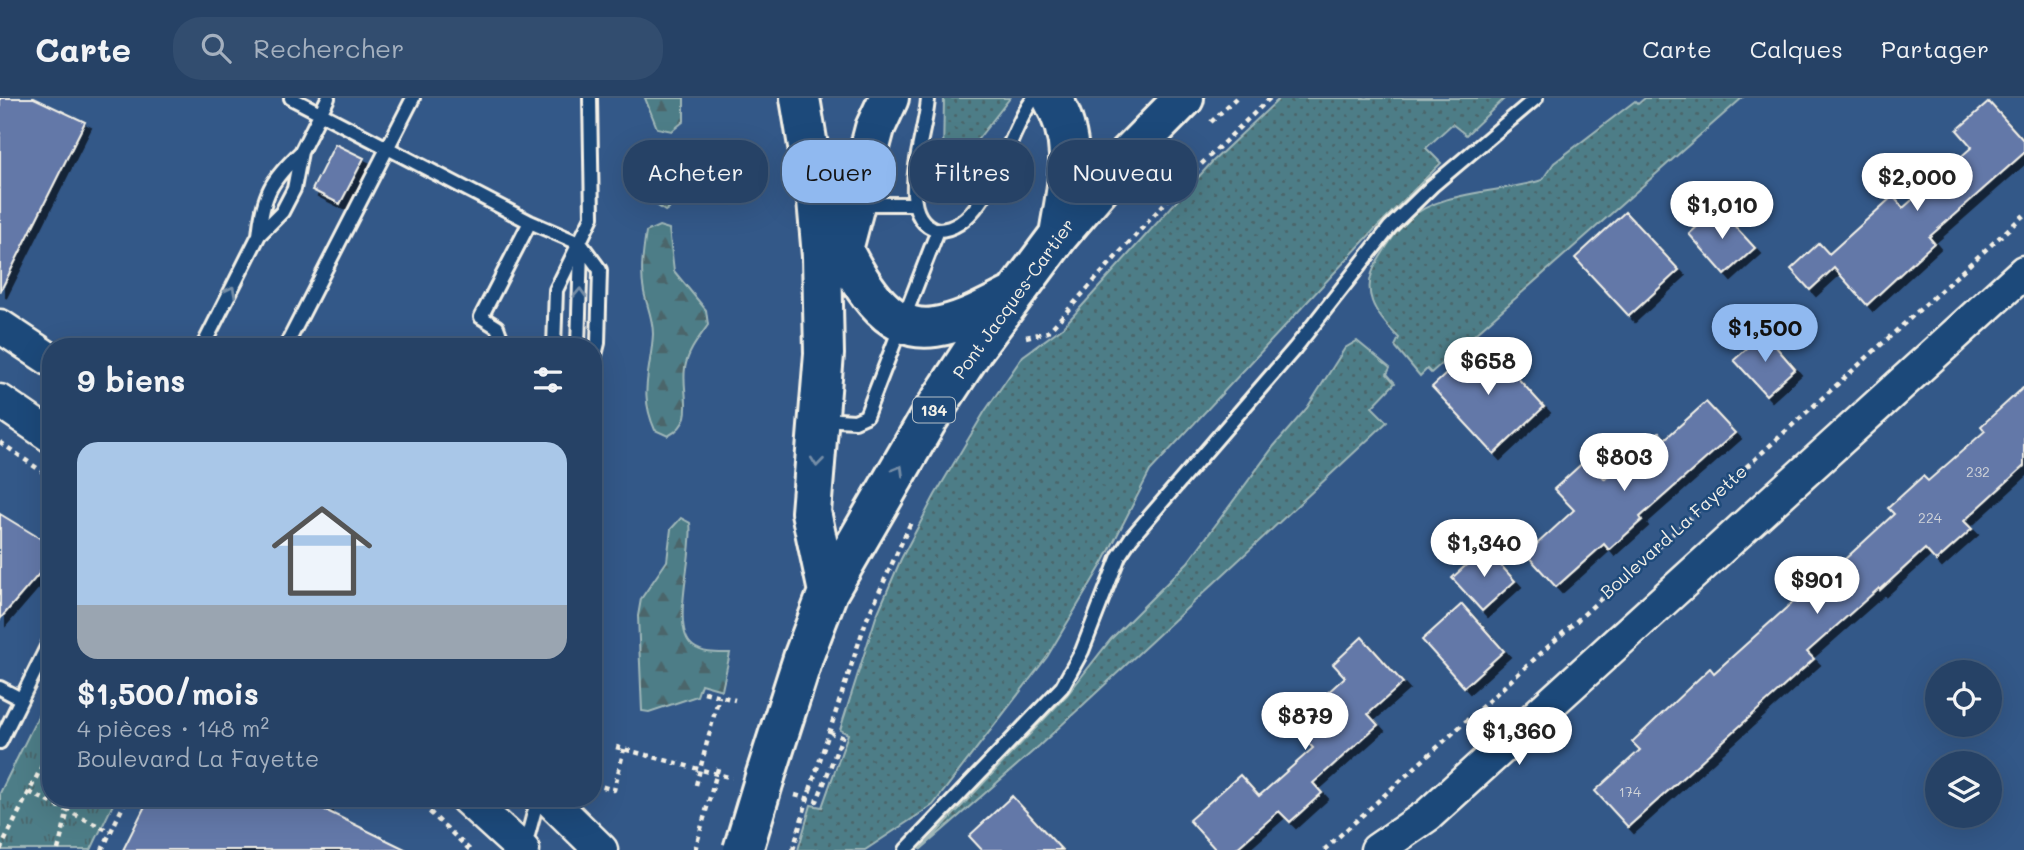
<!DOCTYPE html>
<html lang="fr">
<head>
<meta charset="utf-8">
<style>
	:root { --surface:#264266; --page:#324d6f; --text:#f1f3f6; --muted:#a4b0bf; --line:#425b7a; --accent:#90b9f0 }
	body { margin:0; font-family:Mali,sans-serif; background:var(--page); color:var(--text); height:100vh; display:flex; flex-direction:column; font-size:26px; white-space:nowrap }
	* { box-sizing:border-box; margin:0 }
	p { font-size:23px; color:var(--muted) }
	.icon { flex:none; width:38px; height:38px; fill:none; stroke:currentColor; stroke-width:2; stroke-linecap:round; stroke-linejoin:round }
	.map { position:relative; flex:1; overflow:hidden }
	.panel { position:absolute; left:42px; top:240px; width:560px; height:469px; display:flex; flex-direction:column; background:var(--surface); border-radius:28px; box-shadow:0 7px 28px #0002,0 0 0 2px var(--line) }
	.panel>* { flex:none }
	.top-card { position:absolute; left:623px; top:42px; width:665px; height:63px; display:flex; gap:14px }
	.fabs { position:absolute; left:1925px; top:562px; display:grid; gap:14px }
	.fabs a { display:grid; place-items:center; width:77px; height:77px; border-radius:50%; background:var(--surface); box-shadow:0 7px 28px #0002,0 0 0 2px var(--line); font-size:35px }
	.price { position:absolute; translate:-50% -60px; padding:0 16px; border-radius:24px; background:#fff; color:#222; font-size:23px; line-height:46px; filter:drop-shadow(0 2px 4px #0008) }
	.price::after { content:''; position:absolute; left:50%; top:42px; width:21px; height:16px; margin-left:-10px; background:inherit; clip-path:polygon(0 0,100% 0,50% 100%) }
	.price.selected { background:var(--accent); color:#111 }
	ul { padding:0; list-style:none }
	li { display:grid; align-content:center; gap:14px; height:371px; padding:0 35px }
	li+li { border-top:2px solid var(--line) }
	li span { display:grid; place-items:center; height:217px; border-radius:21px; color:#555 }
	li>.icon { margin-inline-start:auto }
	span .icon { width:126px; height:126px; fill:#fffc; stroke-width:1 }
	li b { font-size:30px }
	h2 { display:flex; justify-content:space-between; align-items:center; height:84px; padding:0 35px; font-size:30px }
	.tag { padding:0 24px; border-radius:28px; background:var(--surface); box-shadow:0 7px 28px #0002,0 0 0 2px var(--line); font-size:24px; line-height:63px }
	.tag.selected { background:var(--accent); color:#111 }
	header { display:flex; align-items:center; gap:42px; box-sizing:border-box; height:98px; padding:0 35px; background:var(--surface); border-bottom:2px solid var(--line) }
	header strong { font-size:33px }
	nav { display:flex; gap:38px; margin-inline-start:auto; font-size:24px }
	.search { width:490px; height:63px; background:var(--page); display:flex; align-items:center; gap:18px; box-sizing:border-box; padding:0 24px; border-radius:28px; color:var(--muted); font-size:26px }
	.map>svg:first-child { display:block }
	.grass { fill:url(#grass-dots); stroke:#a0b7b8; stroke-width:2 }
	.forest { fill:url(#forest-firs); stroke:#a0b7b8; stroke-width:2 }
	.park { fill:url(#park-tufts); stroke:#a0b7b8; stroke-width:2 }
	.building { fill:#6378a8; stroke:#f4f1e8; stroke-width:2; filter:url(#shadow) }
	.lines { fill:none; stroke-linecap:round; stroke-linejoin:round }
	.service-casing { stroke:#f4f1e8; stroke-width:18 }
	.tertiary-casing { stroke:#f4f1e8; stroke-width:37 }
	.primary-casing { stroke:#f4f1e8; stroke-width:44 }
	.path { stroke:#f4f1e8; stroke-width:4.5; stroke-dasharray:5 5; stroke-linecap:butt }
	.service { stroke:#1f4a7a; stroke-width:12 }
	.tertiary { stroke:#1f4a7a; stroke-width:32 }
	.primary { stroke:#1f4a7a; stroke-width:38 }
	.primary-bridge-casing { stroke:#f4f1e8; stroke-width:44; stroke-linecap:butt }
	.path-bridge { stroke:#f4f1e8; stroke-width:4.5; stroke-dasharray:5 5; stroke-linecap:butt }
	.primary-bridge { stroke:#1f4a7a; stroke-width:38 }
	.oneway { stroke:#748da6 }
	.labels { text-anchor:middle; stroke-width:5; stroke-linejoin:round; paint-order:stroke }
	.number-label { font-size:14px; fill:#d0d3d8 }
	.shield { fill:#1f4a7a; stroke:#b4bfc7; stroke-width:2 }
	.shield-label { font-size:16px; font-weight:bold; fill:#f4f1e8 }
	.street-label { font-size:18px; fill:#f4f1e8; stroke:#1f4a7a }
</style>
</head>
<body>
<header>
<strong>Carte</strong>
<div class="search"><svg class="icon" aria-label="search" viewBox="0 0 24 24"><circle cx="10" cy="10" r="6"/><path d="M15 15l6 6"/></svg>Rechercher</div>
<nav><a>Carte</a><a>Calques</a><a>Partager</a></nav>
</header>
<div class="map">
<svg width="2024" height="752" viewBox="0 0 2024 752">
	<defs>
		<pattern id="grass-dots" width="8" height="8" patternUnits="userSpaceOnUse" patternTransform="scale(1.75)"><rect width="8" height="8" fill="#4d7d87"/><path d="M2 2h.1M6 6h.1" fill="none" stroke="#4b656a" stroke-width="1.8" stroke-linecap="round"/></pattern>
		<pattern id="forest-firs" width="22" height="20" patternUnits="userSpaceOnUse" patternTransform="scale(1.75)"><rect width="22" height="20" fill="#4d7d87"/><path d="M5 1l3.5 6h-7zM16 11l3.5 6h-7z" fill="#4b656a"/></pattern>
		<pattern id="park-tufts" width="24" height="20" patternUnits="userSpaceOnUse" patternTransform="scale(1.75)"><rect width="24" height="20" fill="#4d7d87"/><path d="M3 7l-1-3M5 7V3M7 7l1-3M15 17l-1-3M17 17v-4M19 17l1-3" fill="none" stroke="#4b656a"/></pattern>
		<filter id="shadow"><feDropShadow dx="6" dy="6" stdDeviation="0" flood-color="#0009"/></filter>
	</defs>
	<rect width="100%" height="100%" fill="#335888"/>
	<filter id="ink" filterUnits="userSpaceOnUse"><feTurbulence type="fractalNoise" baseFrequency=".0143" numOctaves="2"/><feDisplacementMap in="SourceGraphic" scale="14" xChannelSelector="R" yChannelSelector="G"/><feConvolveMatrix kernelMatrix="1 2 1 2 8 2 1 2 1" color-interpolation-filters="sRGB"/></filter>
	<g filter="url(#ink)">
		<path class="grass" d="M 944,0 L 1010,0 L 975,45 L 944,95 L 938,93 L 943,60 Z
			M 1280,0 L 1505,0 L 1466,37 L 1452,26 L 1426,50 L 1441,65 L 1375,131 L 1150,373 L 1104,463 L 1047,559 L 933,707 L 865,752 L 798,752 L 811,707 L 822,709 L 848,636 L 840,632 L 876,519 L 901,461 L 935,397 L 985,313 L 1023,258 L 1063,229 L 1212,64 Z
			M 1645,0 L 1742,0 L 1431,275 L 1427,271 L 1420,278 L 1395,248 L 1399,240 C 1375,216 1358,193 1379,161 C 1387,147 1396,133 1408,122 C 1439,92 1503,95 1542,82 L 1554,65 L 1635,3 L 1638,6 Z
			M 1357,243 L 1390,270 L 1387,276 L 1395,285 L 1372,309 L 1387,324 L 1039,648 L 920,752 L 1067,597 L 1111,541 L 1188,464 L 1274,348 L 1307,310 L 1345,250 Z"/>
		<path class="forest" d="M 645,0 L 684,0 L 684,23 L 672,33 L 657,30 Z
			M 684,50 C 684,72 687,101 665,113 C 624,87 640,56 684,50 Z
			M 659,128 L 669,131 L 674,173 L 706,212 L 708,227 C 699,240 688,253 685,270 C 681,296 698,323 668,338 L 655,332 C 638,294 651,274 653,236 C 653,221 647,208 644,194 C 640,174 643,154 646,134 Z
			M 681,420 L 690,425 C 695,455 669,530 693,548 C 703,556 718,555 730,555 L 722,592 L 701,586 L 697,598 L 649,614 L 642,613 L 638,518 L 641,501 L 667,463 L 671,431 Z"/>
		<path class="park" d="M 51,592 L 51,700 L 116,700 L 91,752 L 0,752 L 0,695 Z"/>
		<path class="building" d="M 0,0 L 34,0 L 85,24 L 0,194 Z
			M 1989,4 L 2024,43 L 2024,55 L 1929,139 L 1934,145 L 1867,207 L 1834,170 L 1810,192 L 1791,171 L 1819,145 L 1829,156 L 1893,98 L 1903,110 L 1972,49 L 1957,32 Z
			M 335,46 L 364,60 L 340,106 L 312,92 Z
			M 1718,110 L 1755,150 L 1725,177 L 1689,136 Z
			M 1625,114 L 1679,172 L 1629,218 L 1575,160 Z
			M 1764,235 L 1795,271 L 1766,297 L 1734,262 Z
			M 1483,242 L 1544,309 L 1494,356 L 1432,289 Z
			M 2024,289 L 2024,368 L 1964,423 L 1972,431 L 1936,463 L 1925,451 L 1880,492 L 1879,490 L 1807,554 L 1814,561 L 1628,729 L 1595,693 L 1640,652 L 1632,644 L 1710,570 L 1714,575 L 1794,503 L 1790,499 L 1825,468 L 1831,474 L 1894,416 L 1888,410 L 1923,378 L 1928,383 L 1985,333 L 1981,328 Z
			M 1706,304 L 1735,335 L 1640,419 L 1642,422 L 1609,452 L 1604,446 L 1556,489 L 1526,456 L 1574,412 L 1554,391 L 1587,361 L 1605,381 L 1659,334 L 1665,341 Z
			M 0,416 L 51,447 L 51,455 L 39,476 L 0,521 Z
			M 1485,450 L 1515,483 L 1482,513 L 1452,480 Z
			M 1462,506 L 1504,553 L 1464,589 L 1422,542 Z
			M 1362,539 L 1403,585 L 1368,616 L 1378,627 L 1313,685 L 1322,695 L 1290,724 L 1279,713 L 1235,752 L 1216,752 L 1189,722 L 1240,677 L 1259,698 L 1313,650 L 1292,627 L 1345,579 L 1333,566 Z
			M 1012,698 L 1062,752 L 982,752 L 969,738 Z
			M 149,700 L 330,700 L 325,712 L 407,752 L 123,752 Z"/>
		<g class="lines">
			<g class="service-casing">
				<path id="service" d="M 291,0 L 530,124 L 581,146 L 600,172 L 598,245 L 593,265
					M 928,0 C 927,35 891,120 938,132 C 988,132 1009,30 1034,0
					M 859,106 L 913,106
					M 259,137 C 263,96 271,82 301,54
					M 203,248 L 259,137 L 282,114 L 294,91 L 301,54 L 328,0
					M 286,248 L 413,0
					M 504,248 L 497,229 L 481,219 L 530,124
					M 554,248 L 556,192 L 592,119 L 590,0
					M 578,248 L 581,150
					M 821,321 L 855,323 L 866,318 L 938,132
					M 0,590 L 21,601
					M 0,644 L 51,541
					M 524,752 L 538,700
					M 906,752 L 1062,589 L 1082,553 L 1119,458 L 1131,440 L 1295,250 L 1390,129 L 1432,88 L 1536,0"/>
			</g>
			<g class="tertiary-casing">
				<path id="tertiary" d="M 0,228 L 51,262
					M 0,303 L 51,338
					M 466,700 L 523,752
					M 548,700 L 601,752
					M 1377,752 L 1428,717 L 2024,174"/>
			</g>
			<g class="primary-casing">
				<path id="primary" d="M 800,0 L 817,102 L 822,158 L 824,256 L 811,414 L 828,494
					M 1052,0 C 1080,47 1067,86 1059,137
					M 823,113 C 847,155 875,239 935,229 C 962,225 986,211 1010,199
					M 840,163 L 875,30 L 889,0
					M 765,679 L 804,557 L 828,494 L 927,323 L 974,251 L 1059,137 L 1123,62 L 1184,0"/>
			</g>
			<path class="path" d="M 1211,24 L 1236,0
				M 1026,239 L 1048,234 L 1192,75 L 1270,0
				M 0,344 L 51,380
				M 47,444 L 51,439
				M 704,594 L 735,602
				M 616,649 L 732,680
				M 593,686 L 614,692 L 624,651
				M 696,687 L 719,598
				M 810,692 L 866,523 L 911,424
				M 29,694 L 111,734
				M 795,697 L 817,703 L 842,639 L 831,635
				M 415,700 L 470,752
				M 0,752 L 51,650
				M 58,752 L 71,700
				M 102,752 L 127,700
				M 1324,752 L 2024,117"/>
			<use href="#service" class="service"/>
			<use href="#tertiary" class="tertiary"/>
			<use href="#primary" class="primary"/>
			<g class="primary-bridge-casing">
				<path id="primary-bridge" d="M 743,752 L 765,679"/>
			</g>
			<path class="path-bridge" d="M 695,752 L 719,667
				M 793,752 L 810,692"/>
			<use href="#primary-bridge" class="primary-bridge"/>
		</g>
		<defs><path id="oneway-chevron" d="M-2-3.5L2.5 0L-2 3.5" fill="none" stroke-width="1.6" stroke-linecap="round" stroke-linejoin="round" transform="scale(1.75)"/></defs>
		<g class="oneway">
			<use href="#oneway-chevron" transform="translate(231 193) rotate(-63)"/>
			<use href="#oneway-chevron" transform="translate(580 195) rotate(-88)"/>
			<use href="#oneway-chevron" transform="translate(817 364) rotate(96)"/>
			<use href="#oneway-chevron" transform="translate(899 372) rotate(-60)"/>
		</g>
	</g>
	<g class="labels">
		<g class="number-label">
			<text x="1978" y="379">232</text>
			<text x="1930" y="425">224</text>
			<text x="1630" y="699">174</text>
		</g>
		<rect class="shield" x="913" y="299.5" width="42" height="25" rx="5"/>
		<g class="shield-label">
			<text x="934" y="318">134</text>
		</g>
		<g class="street-label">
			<text transform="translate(1014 201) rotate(-54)" y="6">Pont Jacques-Cartier</text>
			<text transform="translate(1674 434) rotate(-42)" y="6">Boulevard La Fayette</text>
		</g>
	</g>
</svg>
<div class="fabs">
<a><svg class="icon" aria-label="locate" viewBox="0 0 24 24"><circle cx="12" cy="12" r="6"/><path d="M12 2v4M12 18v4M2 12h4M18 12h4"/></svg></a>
<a><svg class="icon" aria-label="layers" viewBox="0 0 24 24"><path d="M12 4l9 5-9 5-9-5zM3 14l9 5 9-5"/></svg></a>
</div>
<b class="price" style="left:1917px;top:115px">$2,000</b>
<b class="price" style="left:1722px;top:143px">$1,010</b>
<b class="price selected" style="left:1765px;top:266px">$1,500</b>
<b class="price" style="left:1488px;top:299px">$658</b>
<b class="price" style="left:1624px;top:395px">$803</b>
<b class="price" style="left:1484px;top:481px">$1,340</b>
<b class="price" style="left:1817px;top:518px">$901</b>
<b class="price" style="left:1305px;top:654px">$879</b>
<b class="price" style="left:1519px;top:669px">$1,360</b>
<div class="top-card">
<a class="tag">Acheter</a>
<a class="tag selected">Louer</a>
<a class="tag">Filtres</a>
<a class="tag">Nouveau</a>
</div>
<section class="panel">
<h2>9 biens<svg class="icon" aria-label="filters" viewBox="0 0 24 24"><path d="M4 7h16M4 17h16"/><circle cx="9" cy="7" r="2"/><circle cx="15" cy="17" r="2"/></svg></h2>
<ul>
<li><span style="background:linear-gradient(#a9c7e8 75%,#9aa5b1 0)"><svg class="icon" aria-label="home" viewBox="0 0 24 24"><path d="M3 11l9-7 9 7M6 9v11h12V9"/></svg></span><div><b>$1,500/mois</b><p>4 pièces · 148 m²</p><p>Boulevard La Fayette</p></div></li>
</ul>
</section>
</div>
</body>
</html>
